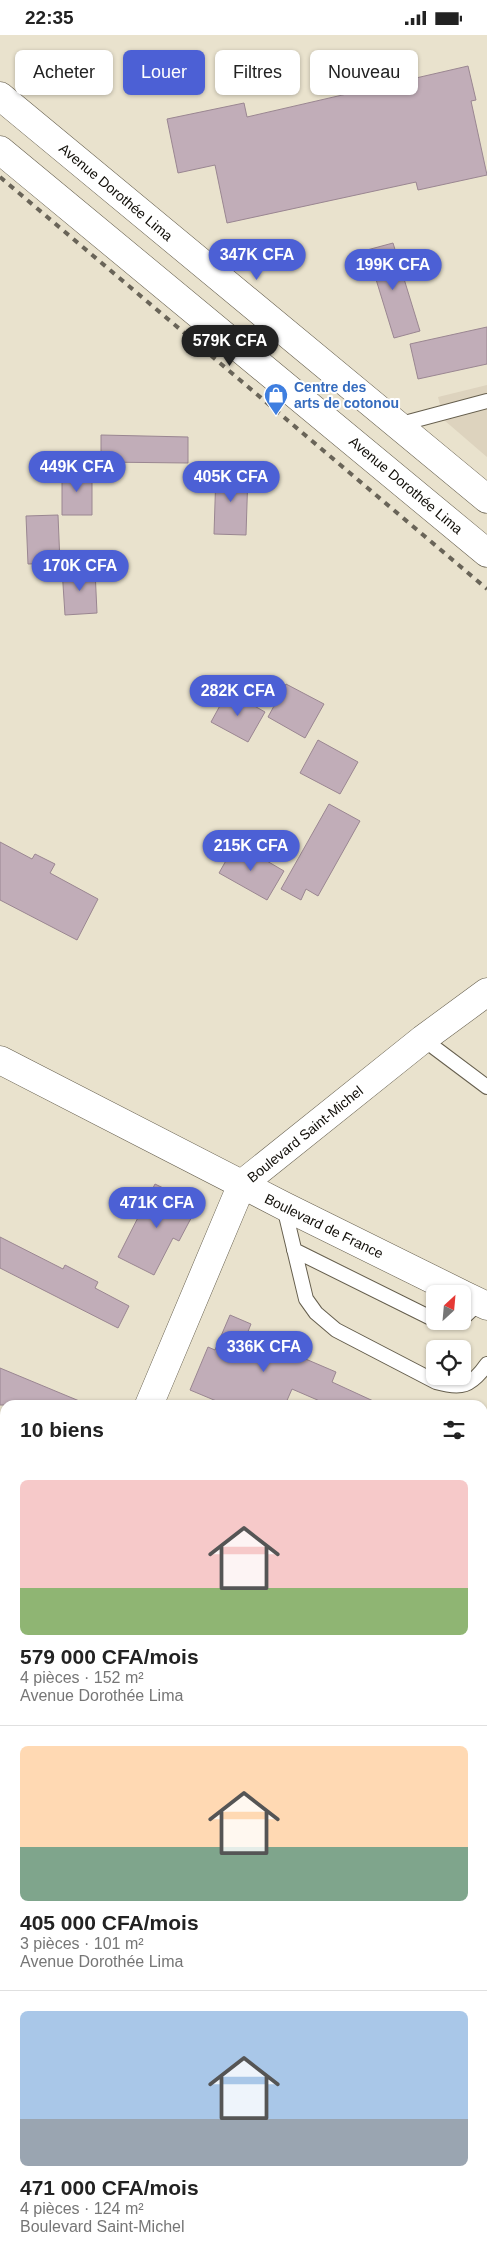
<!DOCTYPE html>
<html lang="fr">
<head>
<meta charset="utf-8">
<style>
	:root { --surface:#fff; --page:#f2f2f2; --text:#222; --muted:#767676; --line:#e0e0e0; --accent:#4c60d5 }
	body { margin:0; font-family:Arial,sans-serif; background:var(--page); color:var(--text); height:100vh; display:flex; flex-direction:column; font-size:19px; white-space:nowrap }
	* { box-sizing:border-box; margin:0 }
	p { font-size:16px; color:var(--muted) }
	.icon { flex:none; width:28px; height:28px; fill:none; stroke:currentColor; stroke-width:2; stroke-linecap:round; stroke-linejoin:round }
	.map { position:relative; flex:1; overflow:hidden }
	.side { position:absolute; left:0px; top:1365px; width:488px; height:866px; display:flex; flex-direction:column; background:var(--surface); border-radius:15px 15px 0 0; box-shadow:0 1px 4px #0004 }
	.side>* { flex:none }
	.hud { position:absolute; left:15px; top:15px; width:458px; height:45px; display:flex; gap:10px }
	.needle { width:32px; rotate:26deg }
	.tools { position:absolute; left:426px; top:1250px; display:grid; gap:10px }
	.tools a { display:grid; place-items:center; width:45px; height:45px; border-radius:8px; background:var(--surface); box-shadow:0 1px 4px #0004; font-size:25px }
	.price { position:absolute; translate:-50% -42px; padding:0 11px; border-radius:18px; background:var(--accent); color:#fff; font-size:16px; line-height:32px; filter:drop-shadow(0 1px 2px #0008) }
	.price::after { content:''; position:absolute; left:50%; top:30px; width:15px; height:11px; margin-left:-8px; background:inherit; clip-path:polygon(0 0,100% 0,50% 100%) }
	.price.current { background:#222; color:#fff }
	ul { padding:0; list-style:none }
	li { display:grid; align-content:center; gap:10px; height:265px; padding:0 20px }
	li+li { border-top:1px solid var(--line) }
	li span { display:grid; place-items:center; height:155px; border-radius:8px; color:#555 }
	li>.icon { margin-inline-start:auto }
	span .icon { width:90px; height:90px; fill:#fffc; stroke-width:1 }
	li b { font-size:21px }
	h2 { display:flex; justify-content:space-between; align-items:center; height:60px; padding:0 20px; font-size:21px }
	.chip { padding:0 18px; border-radius:8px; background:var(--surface); box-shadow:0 1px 4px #0004; font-size:18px; line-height:45px }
	.chip.current { background:var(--accent); color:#fff }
	.status { display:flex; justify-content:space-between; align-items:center; height:35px; padding:0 25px; background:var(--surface); direction:ltr }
	.status svg { height:14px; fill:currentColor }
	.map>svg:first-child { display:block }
	.commercial { fill:#ddd3be }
	.building { fill:#c1adb8; stroke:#9a8691 }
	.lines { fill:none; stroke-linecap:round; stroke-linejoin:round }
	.service-casing { stroke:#655e4d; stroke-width:16 }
	.minor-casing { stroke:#655e4d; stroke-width:29 }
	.tertiary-casing { stroke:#655e4d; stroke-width:29 }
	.secondary-casing { stroke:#655e4d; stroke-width:29 }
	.primary-casing { stroke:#655e4d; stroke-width:29 }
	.service { stroke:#fff; stroke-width:14 }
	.minor { stroke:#fff; stroke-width:28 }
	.tertiary { stroke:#fff; stroke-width:28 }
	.secondary { stroke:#fff; stroke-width:28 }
	.primary { stroke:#fff; stroke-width:28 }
	.rail { stroke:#696458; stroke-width:4; stroke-dasharray:6 6; stroke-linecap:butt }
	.labels { text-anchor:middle; stroke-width:4; stroke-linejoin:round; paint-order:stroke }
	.street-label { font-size:14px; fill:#100d07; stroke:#fff }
	.shop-label { font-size:14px; font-weight:bold; fill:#366cbe; stroke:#fff; text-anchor:start }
</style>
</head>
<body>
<div class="status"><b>22:35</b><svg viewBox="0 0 49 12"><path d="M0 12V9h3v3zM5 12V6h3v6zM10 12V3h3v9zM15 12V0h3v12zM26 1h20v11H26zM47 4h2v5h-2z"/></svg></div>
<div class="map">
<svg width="487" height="2231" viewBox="0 0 487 2231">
	<rect width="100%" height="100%" fill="#e9e2cd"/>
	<path class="commercial" d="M 487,350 L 487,422 L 444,385 L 438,362 Z"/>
	<path class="building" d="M 468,31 L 476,65 L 471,66 L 487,140 L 418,155 L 416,147 L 227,188 L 215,130 L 178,138 L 167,84 L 244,68 L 247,82 Z
		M 393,208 L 420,296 L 394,303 L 367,215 Z
		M 487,292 L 487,329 L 418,344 L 410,309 Z
		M 101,400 L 188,402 L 188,428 L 101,427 Z
		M 62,435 L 92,435 L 92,480 L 62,480 Z
		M 216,437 L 248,438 L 246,500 L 214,499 Z
		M 58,480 L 60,528 L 28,529 L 26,481 Z
		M 62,534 L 95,535 L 97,578 L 65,580 Z
		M 286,649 L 324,669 L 305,703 L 268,682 Z
		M 228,656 L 265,677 L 248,707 L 211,687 Z
		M 318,705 L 358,727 L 340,759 L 300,738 Z
		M 329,769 L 360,786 L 318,861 L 306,854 L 301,865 L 281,854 Z
		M 0,807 L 32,824 L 35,819 L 55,829 L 50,838 L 98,864 L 77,905 L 0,865 Z
		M 236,808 L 284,836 L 267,865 L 219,838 Z
		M 155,1149 L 198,1170 L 179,1206 L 173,1203 L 154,1240 L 118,1222 Z
		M 0,1202 L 63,1234 L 65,1230 L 98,1247 L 95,1253 L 129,1271 L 118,1293 L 0,1233 Z
		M 230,1280 L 251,1289 L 247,1299 L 336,1337 L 332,1347 L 382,1370 L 329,1370 L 292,1354 L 285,1370 L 226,1370 L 190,1355 L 208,1312 L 215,1315 Z
		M 0,1333 L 89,1370 L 0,1370 Z"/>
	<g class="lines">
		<g class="service-casing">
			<path id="service" d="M 397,390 L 487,366
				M 423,1004 L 487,1052
				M 284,1172 L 306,1264 L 316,1278 L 336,1295 L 436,1347 C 461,1354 471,1352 487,1329
				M 294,1215 L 435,1285
				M 462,1284 L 480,1267
				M 439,1286 L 458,1286"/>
		</g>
		<g class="minor-casing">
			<path id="minor" d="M 0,1438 L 5,1440
				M 482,1644 L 487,1646
				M 0,1827 L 5,1827
				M 482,2030 L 487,2036
				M 0,2132 L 5,2135
				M 222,2226 L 233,2231"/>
		</g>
		<g class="tertiary-casing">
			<path id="tertiary" d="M 0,1025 L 284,1171 L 462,1259
				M 462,1259 L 487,1271"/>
		</g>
		<g class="secondary-casing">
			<path id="secondary" d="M 0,61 L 487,464
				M 0,115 L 487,518"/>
		</g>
		<g class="primary-casing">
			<path id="primary" d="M 149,1370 L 242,1149 L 423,1004 L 487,957
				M 0,1723 L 5,1712"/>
		</g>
		<use href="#service" class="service"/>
		<use href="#minor" class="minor"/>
		<use href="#tertiary" class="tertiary"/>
		<use href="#secondary" class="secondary"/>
		<use href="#primary" class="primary"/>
		<path class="rail" d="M 0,142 L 487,554"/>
	</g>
	<defs>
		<g id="shop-pin" transform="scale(1.25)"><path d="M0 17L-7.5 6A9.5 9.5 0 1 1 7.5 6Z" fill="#3f7fe0" stroke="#fff"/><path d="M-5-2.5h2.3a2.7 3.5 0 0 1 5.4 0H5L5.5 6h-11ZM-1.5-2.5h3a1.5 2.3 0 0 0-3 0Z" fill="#fff"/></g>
	</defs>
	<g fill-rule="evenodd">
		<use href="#shop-pin" x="276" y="360"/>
	</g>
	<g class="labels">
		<g class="street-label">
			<text transform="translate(116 157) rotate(40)" y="5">Avenue Dorothée Lima</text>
			<text transform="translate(406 450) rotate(40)" y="5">Avenue Dorothée Lima</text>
			<text transform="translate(305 1099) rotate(-39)" y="5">Boulevard Saint-Michel</text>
			<text transform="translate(324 1191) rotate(26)" y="5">Boulevard de France</text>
		</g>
		<g class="shop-label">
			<text x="294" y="357">Centre des<tspan x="294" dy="16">arts de cotonou</tspan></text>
		</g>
	</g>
</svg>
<div class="tools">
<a><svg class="needle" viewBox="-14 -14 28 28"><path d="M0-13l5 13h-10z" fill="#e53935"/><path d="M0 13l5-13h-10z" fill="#767676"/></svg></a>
<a><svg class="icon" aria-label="locate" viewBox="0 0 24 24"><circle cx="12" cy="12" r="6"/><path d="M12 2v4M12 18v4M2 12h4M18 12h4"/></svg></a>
</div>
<b class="price" style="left:257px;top:246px">347K CFA</b>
<b class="price" style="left:393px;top:256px">199K CFA</b>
<b class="price current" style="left:230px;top:332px">579K CFA</b>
<b class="price" style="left:77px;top:458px">449K CFA</b>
<b class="price" style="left:231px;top:468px">405K CFA</b>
<b class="price" style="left:80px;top:557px">170K CFA</b>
<b class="price" style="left:238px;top:682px">282K CFA</b>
<b class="price" style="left:251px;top:837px">215K CFA</b>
<b class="price" style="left:157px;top:1194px">471K CFA</b>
<b class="price" style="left:264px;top:1338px">336K CFA</b>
<div class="hud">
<a class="chip">Acheter</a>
<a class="chip current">Louer</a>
<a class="chip">Filtres</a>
<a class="chip">Nouveau</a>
</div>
<section class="side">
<h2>10 biens<svg class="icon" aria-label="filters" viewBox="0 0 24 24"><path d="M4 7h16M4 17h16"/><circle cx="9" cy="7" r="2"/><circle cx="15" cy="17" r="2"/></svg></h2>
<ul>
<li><span style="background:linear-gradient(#f6c9c9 70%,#8fb573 0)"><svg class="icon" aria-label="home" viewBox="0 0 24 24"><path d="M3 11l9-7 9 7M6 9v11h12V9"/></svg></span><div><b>579 000 CFA/mois</b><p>4 pièces · 152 m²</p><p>Avenue Dorothée Lima</p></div></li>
<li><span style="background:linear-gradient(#ffd9b3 65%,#7fa58c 0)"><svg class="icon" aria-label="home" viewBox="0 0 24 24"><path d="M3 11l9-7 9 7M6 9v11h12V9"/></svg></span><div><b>405 000 CFA/mois</b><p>3 pièces · 101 m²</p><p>Avenue Dorothée Lima</p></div></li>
<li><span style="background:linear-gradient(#a9c7e8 70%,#9aa5b1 0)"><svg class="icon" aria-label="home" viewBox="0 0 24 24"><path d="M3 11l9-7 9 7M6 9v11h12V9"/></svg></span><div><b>471 000 CFA/mois</b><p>4 pièces · 124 m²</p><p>Boulevard Saint-Michel</p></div></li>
</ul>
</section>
</div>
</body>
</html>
